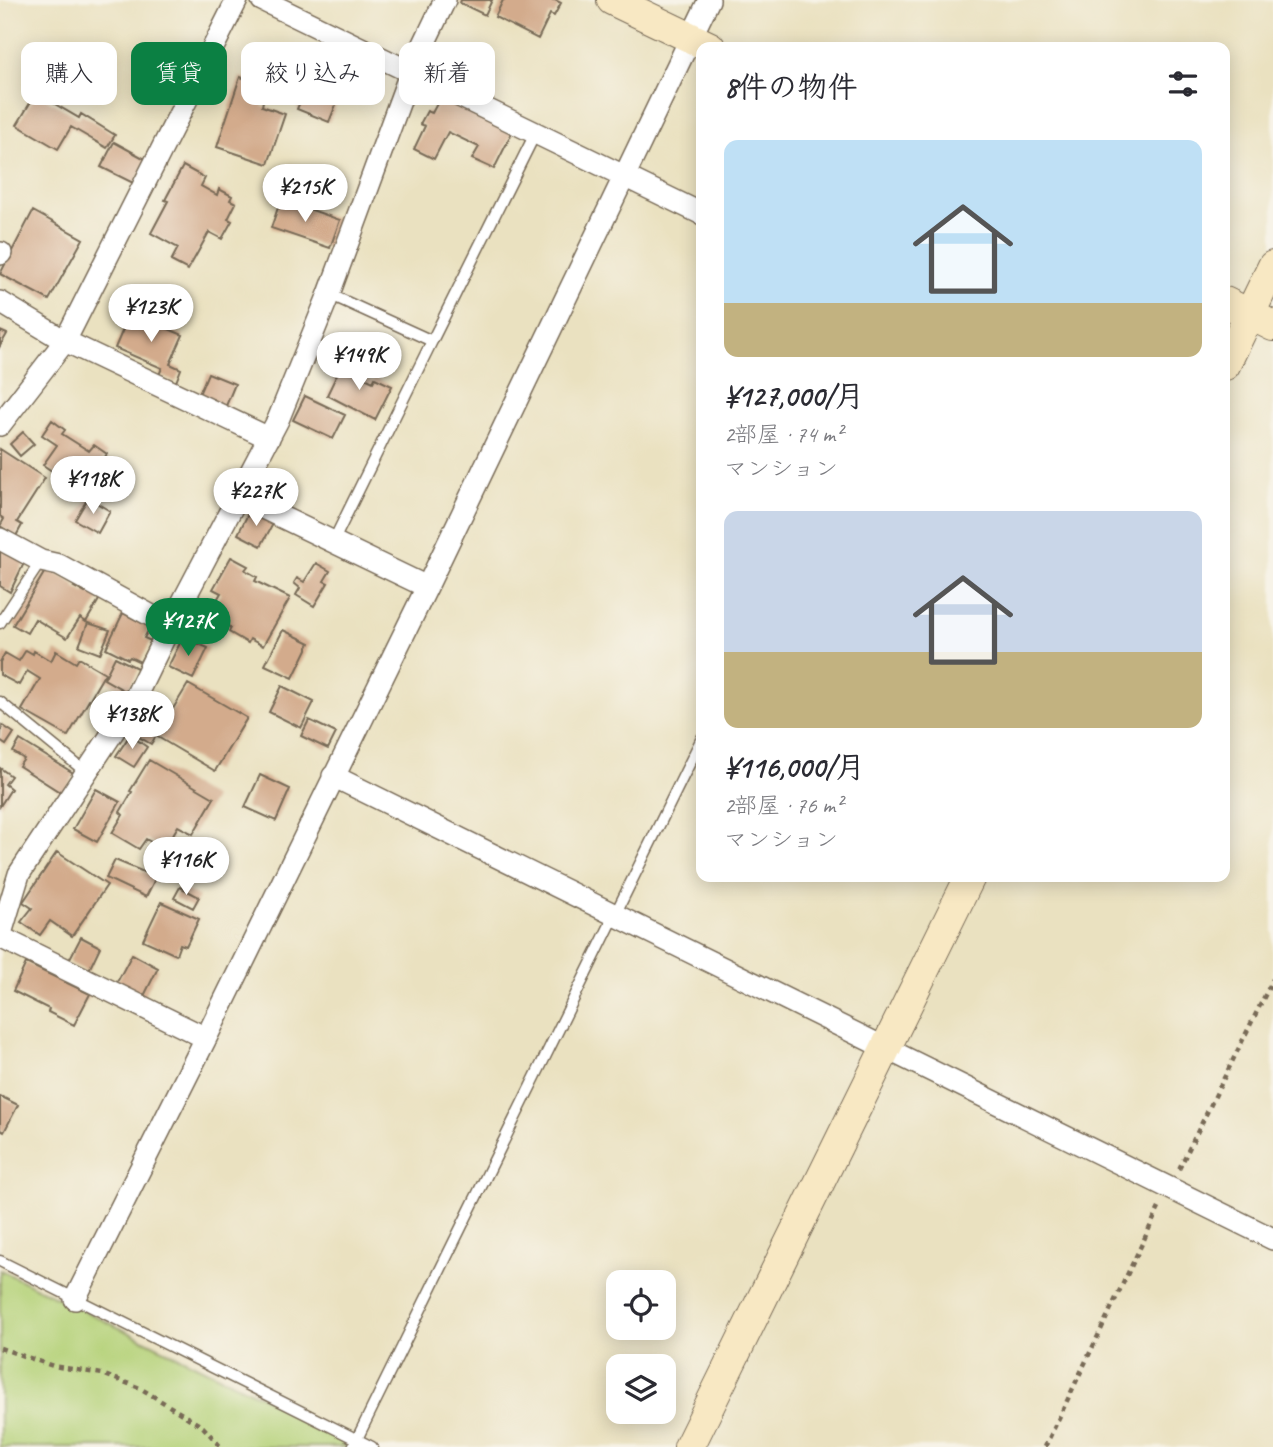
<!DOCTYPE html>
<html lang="ja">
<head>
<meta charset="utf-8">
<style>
	:root { --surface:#fff; --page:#f2f2f3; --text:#2b2b33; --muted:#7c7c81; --accent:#0b8043 }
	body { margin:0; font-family:Caveat,"Klee One",sans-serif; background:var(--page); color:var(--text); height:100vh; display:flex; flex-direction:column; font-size:26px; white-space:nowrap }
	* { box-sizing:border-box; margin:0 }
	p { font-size:23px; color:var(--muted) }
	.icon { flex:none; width:38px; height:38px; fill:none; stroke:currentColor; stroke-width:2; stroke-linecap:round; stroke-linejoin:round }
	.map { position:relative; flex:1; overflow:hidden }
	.details { position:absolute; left:696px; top:42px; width:534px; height:840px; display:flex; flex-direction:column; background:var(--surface); border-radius:14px; box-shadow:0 4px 18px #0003 }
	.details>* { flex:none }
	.hud { position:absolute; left:21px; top:42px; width:570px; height:63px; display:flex; gap:14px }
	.controls { position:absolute; left:606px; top:1270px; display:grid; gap:14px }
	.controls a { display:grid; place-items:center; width:70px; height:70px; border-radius:14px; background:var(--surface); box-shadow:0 4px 18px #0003; font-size:35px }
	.price { position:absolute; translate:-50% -60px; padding:0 16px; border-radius:24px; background:#fff; color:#222; font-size:23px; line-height:46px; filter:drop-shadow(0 2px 4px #0008) }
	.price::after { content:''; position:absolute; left:50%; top:42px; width:21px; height:16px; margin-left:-10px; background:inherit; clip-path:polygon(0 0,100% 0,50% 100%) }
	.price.current { background:var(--accent); color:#fff }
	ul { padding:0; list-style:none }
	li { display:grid; align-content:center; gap:14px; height:371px; padding:0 28px }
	li span { display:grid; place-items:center; height:217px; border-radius:14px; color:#555 }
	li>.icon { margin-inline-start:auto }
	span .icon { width:126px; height:126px; fill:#fffc; stroke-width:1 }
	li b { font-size:30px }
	h2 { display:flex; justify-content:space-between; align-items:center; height:84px; padding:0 28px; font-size:30px }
	.chip { padding:0 24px; border-radius:14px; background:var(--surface); box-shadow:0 4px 18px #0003; font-size:24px; line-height:63px }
	.chip.current { background:var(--accent); color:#fff }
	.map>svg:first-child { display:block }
	.green { fill:#b4d177; stroke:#787e4a; stroke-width:2 }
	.building { fill:#d3ab8c }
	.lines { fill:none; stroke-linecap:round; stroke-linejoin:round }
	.lane-casing { stroke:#786a57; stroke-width:13 }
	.street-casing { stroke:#786a57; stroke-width:24 }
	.secondary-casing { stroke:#786a57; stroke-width:32 }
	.path { stroke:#786a57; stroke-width:4.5; stroke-dasharray:5 5; stroke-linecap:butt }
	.lane { stroke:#fff; stroke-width:10 }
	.street { stroke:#fff; stroke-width:21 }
	.secondary { stroke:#f8e8c3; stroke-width:30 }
</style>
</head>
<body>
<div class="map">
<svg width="1273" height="1447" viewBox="0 0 1273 1447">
	<rect width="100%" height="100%" fill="#f7f3e8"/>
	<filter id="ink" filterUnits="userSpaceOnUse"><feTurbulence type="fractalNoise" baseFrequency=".0143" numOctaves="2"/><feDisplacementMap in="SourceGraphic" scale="14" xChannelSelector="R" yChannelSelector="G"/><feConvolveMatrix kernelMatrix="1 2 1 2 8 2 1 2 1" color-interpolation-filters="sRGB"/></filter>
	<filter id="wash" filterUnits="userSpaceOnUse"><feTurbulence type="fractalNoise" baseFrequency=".00686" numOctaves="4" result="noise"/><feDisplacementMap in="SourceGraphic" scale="28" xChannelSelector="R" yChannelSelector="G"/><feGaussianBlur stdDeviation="1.57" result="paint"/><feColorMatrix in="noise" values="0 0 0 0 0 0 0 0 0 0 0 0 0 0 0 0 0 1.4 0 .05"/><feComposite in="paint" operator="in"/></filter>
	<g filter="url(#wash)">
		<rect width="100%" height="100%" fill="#eae1c0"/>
		<path class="green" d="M 0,1270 L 365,1447 L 0,1447 Z"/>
		<g id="blocks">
			<path class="building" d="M 461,0 L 492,0 L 485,15 L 460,3 Z
				M 503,0 L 555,0 L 561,3 L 554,16 L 550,14 L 538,39 L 495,17 Z
				M 300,66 L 314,72 L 313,75 L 343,87 L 329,122 L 297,109 L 305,90 L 292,84 Z
				M 240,77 L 264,84 L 259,99 L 263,101 L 262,106 L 285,114 L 268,164 L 217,147 Z
				M 36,93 L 79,118 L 81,114 L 115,135 L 107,148 L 71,127 L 58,149 L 17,125 Z
				M 440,98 L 512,133 L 494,169 L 472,159 L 479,147 L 448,132 L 434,159 L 414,149 L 425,126 L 420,124 L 427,111 L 432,113 Z
				M 114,142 L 147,160 L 135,184 L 101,167 Z
				M 183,166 L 205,178 L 201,186 L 217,195 L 219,189 L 232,196 L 230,200 L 236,203 L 228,219 L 232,221 L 222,239 L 209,232 L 188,270 L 171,261 L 178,248 L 151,233 L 168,201 L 165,200 Z
				M 281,199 L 340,220 L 330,248 L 271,228 Z
				M 33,211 L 83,239 L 49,300 L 0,274 Z
				M 130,313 L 183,335 L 170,364 L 181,369 L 176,382 L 159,375 L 162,368 L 115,348 Z
				M 0,331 L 7,334 L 0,346 Z
				M 341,366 L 373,382 L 375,378 L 392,386 L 375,420 L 327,395 Z
				M 208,373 L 235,384 L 226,406 L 199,394 Z
				M 305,396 L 345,415 L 333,439 L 293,420 Z
				M 52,420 L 65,430 L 62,434 L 89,451 L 94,445 L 107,454 L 82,491 L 43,465 L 57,445 L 42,435 Z
				M 23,432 L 34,444 L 20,456 L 10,444 Z
				M 0,449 L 45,478 L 17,522 L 22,525 L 16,536 L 0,526 L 4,519 L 0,516 Z
				M 88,498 L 110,511 L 98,533 L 75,520 Z
				M 250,510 L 274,522 L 261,546 L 238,534 Z
				M 0,548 L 25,561 L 10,592 L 0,586 Z
				M 231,557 L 248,566 L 245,570 L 257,577 L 255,581 L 290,598 L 263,646 L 250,639 L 248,643 L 229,632 L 231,628 L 208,615 L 221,593 L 213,589 Z
				M 316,563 L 330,571 L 324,581 L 328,583 L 314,606 L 296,595 L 300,588 L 294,583 L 297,578 L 304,582 Z
				M 47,568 L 76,585 L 74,587 L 85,593 L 87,590 L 100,598 L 86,622 L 80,618 L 67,638 L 35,619 L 27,633 L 13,625 Z
				M 123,613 L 150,627 L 144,638 L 151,641 L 140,662 L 130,657 L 128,659 L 106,648 Z
				M 88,623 L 110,630 L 100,654 L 79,646 Z
				M 283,630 L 310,643 L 293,678 L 265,665 Z
				M 183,637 L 208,648 L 193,679 L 168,667 Z
				M 26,650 L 33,654 L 34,651 L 51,661 L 56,651 L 76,663 L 79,658 L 105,673 L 68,736 L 22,710 L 40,679 L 27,671 L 19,685 L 0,675 L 0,662 L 5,653 L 19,661 Z
				M 115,657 L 139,669 L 127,692 L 104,679 Z
				M 188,684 L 247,718 L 215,771 L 156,736 L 151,744 L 132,733 L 148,705 L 168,717 Z
				M 282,686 L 314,702 L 301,728 L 269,712 Z
				M 309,720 L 336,733 L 328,749 L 301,736 Z
				M 2,725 L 14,733 L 6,745 L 0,741 Z
				M 130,735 L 147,747 L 134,767 L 116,756 Z
				M 20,740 L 75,774 L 63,794 L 19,766 L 24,759 L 13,752 Z
				M 149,760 L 214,798 L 193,834 L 178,826 L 164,850 L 146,839 L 139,849 L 112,833 L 123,815 L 120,812 L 132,792 L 130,791 Z
				M 0,768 L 11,776 L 5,784 L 11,789 L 0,806 Z
				M 260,775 L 290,789 L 276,821 L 245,807 Z
				M 96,789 L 120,802 L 97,842 L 73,829 Z
				M 57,852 L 107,885 L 72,936 L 50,921 L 40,935 L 21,922 L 32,908 L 23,902 Z
				M 115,860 L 156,877 L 146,897 L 106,878 Z
				M 180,887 L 199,897 L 193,908 L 174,898 Z
				M 161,902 L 199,919 L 186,946 L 180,944 L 176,955 L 143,940 Z
				M 81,937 L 100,947 L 88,972 L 68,962 Z
				M 132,954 L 158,968 L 143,998 L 116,984 Z
				M 26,963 L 90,994 L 74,1025 L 48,1012 L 49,1009 L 13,991 Z
				M 0,1096 L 18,1105 L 4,1132 L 0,1130 Z"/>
		</g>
	</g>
	<g filter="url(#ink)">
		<use href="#blocks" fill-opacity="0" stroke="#786a57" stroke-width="2"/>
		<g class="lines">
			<g class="lane-casing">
				<path id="lane" d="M 329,294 L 432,341 L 334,540
					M 432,341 L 536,132
					M 0,623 L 41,561
					M 0,702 L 87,773
					M 0,1261 L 372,1447
					M 353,1447 L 702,738"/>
			</g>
			<g class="street-casing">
				<path id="street" d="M 262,0 L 702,214
					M 0,254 L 1,253
					M 0,302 L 65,341 L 269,438
					M 0,425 L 65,341 L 237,0
					M 238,496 L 427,587
					M 0,539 L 41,561 L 59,565 L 170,626
					M 333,776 L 1273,1239
					M 0,937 L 19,874 L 133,702 L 170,626 L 278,420 L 329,294 L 411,71 L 445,0
					M 0,937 L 206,1038
					M 75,1299 L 206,1038 L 427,587 L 709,0"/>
			</g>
			<g class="secondary-casing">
				<path id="secondary" d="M 612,0 L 710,47
					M 1225,302 L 1273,326
					M 1225,365 L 1273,266
					M 689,1447 L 970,877"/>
			</g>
			<path class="path" d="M 1179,1169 L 1273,979
				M 0,1348 L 53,1366 L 102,1374 L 140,1388 L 203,1427 L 221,1447
				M 1045,1447 L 1159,1208"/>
			<use href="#lane" class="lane"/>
			<use href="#street" class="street"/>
			<use href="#secondary" class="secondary"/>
		</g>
	</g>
</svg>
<div class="controls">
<a><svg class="icon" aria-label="locate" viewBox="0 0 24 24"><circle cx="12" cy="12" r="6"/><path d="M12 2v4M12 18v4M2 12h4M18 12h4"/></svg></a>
<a><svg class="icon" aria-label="layers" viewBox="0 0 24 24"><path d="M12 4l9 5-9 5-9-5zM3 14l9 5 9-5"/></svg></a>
</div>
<b class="price" style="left:305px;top:224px">¥215K</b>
<b class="price" style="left:151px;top:344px">¥123K</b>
<b class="price" style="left:359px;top:392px">¥149K</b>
<b class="price" style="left:93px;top:516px">¥118K</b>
<b class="price" style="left:256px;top:528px">¥227K</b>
<b class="price current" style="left:188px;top:658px">¥127K</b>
<b class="price" style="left:132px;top:751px">¥138K</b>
<b class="price" style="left:186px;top:897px">¥116K</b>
<div class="hud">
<a class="chip">購入</a>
<a class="chip current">賃貸</a>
<a class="chip">絞り込み</a>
<a class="chip">新着</a>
</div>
<section class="details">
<h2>8件の物件<svg class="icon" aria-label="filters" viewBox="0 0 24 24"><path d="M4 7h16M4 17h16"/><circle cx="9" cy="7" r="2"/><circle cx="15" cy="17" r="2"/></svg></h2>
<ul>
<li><span style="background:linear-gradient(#bfe0f5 75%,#c2b280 0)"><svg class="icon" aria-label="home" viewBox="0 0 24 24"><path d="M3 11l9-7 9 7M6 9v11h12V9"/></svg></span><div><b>¥127,000/月</b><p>2部屋 · 74 m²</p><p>マンション</p></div></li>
<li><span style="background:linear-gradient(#c9d6e8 65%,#c2b280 0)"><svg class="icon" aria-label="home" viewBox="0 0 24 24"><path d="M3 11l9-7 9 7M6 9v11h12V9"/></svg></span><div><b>¥116,000/月</b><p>2部屋 · 76 m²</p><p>マンション</p></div></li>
</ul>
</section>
</div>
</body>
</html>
